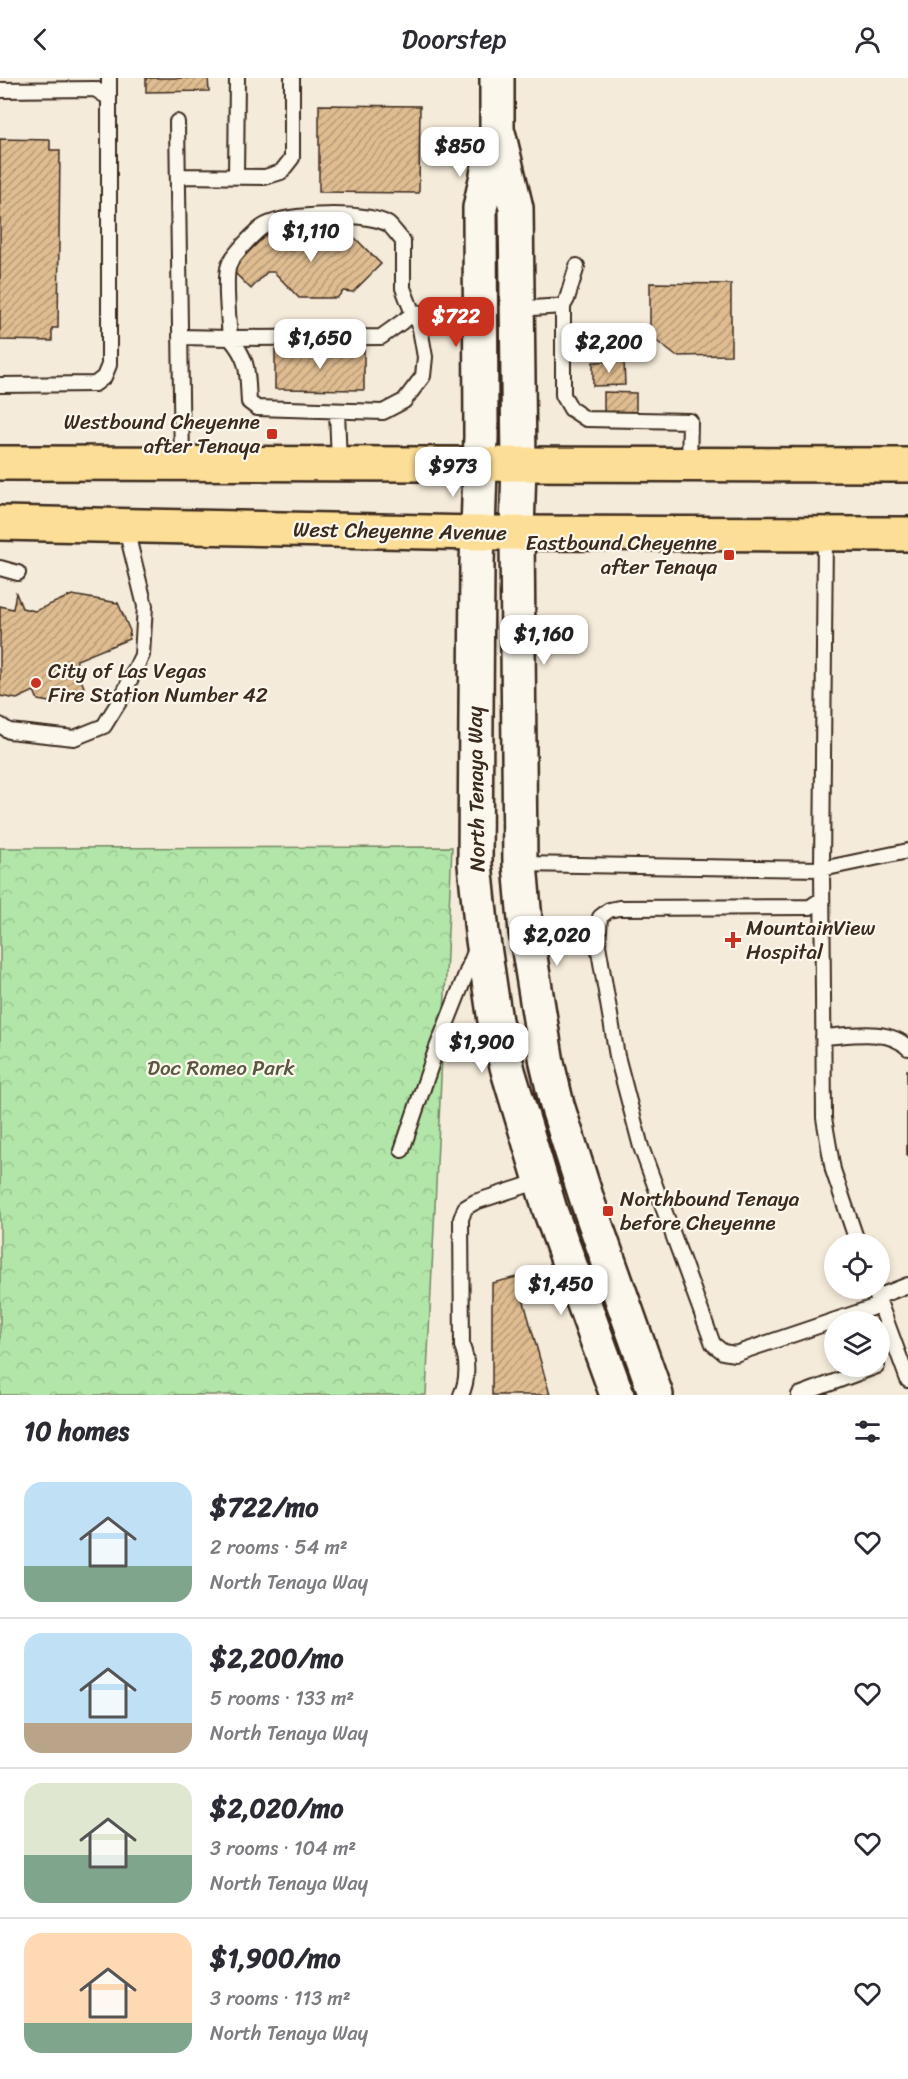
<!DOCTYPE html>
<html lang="en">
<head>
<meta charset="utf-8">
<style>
	:root { --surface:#fff; --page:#f2f2f3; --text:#2b2b33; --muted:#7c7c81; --line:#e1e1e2; --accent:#c8321e }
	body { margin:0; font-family:Sriracha,sans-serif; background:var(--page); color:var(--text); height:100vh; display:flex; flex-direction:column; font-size:22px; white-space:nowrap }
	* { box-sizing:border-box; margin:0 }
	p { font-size:20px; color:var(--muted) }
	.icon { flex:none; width:33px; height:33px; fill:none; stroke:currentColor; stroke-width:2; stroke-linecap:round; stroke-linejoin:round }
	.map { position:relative; height:1317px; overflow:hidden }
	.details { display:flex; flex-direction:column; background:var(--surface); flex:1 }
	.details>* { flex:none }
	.tools { position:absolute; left:824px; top:1155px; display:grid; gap:12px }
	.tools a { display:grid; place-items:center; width:66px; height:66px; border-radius:50%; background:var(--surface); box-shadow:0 3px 9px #0003; font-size:30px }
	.price { position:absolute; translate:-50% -51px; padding:0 14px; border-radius:12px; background:#fff; color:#222; font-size:20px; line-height:39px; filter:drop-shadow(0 2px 3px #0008) }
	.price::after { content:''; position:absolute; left:50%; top:36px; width:18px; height:14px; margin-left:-9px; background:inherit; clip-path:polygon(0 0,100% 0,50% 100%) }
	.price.current { background:var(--accent); color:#fff }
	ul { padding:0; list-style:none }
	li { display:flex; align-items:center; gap:18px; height:150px; padding:0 24px }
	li+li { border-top:2px solid var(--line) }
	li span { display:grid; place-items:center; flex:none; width:168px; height:120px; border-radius:18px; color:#555 }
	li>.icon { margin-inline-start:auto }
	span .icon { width:72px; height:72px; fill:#fffc; stroke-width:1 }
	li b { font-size:26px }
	h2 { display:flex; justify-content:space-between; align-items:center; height:72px; padding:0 24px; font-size:26px }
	header { display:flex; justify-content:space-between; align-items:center; height:78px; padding:0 24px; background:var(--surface); font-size:27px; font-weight:600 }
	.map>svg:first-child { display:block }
	.forest { fill:url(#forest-crowns); stroke:#768863; stroke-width:1.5 }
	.building { fill:url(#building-hatch); stroke:#3b2a1e; stroke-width:1.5 }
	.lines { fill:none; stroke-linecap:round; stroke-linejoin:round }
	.service-casing { stroke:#3b2a1e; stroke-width:18 }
	.secondary-casing { stroke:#3b2a1e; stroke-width:38 }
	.primary-casing { stroke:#3b2a1e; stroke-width:38 }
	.service { stroke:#fbf7ec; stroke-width:14 }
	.secondary { stroke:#fbf7ec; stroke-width:33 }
	.primary { stroke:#fdde96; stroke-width:33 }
	.poi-dot { fill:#c8321e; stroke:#fbf7ec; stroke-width:2 }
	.labels { text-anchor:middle; stroke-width:4.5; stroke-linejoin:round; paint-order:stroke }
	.poi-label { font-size:21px; fill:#3b2a1e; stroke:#fbf7ec; text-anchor:start }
	.street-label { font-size:21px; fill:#3b2a1e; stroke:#fbf7ec }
	.park-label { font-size:21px; fill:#585940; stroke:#fbf7ec }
</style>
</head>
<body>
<header><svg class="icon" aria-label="back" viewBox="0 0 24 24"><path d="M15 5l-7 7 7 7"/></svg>Doorstep<svg class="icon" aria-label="person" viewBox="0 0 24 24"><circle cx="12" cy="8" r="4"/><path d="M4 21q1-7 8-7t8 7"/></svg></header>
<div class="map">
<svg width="908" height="1317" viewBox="0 0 908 1317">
	<defs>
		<pattern id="forest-crowns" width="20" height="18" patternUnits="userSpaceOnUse" patternTransform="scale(1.5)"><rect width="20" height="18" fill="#b1e6a8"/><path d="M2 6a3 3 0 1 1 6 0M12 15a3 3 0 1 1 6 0" fill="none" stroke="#99c590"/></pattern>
		<pattern id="building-hatch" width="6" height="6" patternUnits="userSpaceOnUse" patternTransform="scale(1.5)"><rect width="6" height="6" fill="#dfbd91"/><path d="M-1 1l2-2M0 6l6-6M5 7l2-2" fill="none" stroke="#b69a76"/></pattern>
	</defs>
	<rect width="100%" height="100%" fill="#f5ebda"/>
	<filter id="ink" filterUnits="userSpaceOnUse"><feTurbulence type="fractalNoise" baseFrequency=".0167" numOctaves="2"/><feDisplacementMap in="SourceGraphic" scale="12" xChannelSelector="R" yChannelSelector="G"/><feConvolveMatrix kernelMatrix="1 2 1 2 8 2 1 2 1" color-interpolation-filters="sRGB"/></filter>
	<g filter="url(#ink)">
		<path class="forest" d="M 452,769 L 426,1317 L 0,1317 L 0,770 Z"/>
		<path class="building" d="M 146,0 L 208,0 L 209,13 L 146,14 Z
			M 319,27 L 420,28 L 419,115 L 319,114 Z
			M 0,61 L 50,62 L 50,72 L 60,72 L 58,250 L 52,250 L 52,263 L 0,262 Z
			M 318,145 L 341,146 L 381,186 L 353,214 L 343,213 L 337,220 L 299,220 L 274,194 L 267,194 L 251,211 L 231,191 L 270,153 L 290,173 Z
			M 650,205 L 731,206 L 731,277 L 676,278 L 650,258 Z
			M 582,251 L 613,252 L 613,276 L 581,275 Z
			M 275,271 L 364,272 L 364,312 L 275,311 Z
			M 624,283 L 625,307 L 593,308 L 593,284 Z
			M 604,314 L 636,315 L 636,339 L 604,338 Z
			M 16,515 L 22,530 L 35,533 L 72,517 L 118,525 L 130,553 L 129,561 L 77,582 L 76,589 L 84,609 L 49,624 L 38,622 L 34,613 L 17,621 L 0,618 L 0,528 L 13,531 Z
			M 907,992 L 908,992 L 908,1078 L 907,1077 Z
			M 517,1199 L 550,1317 L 492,1317 L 492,1205 Z"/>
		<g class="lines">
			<g class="service-casing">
				<path id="service" d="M 0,12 L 95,11 L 109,20
					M 177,44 L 182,385
					M 179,98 L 265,99 L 281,94 L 292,80 L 292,0
					M 236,98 L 237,0
					M 563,228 L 563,317 L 571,331 L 586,341 L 690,343 L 689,387
					M 517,231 L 563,228 L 567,221 L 577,188
					M 413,236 L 419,245 L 425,279 L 423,298 L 404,323 L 383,334 L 257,330 L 249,324 C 247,296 250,283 230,260 L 381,259 Z
					M 180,259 L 230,260 C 229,245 224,200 229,187 C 232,178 257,151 266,147 C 289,135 365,133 388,146 C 393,150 398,158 403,163 L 403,210 L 413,236 L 481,228
					M 0,307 L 95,306 L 104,299 L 109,287 L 109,0
					M 337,333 L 339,385
					M 825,457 L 822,791 L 824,1040 L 833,1092 L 858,1166
					M 0,490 L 18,495
					M 0,647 L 9,653 L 74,660 L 104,648 L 122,619 L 142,577 L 145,528 L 125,447
					M 520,786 L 822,791 L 908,773
					M 822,821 L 810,829 L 619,830 L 609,832 L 600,839 L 598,867 L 617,978 L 641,1069 L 713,1266 L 723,1274 L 735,1276 L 880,1227
					M 823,959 C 848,958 889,949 908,970
					M 402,1072 L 436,972 L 476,871
					M 874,1210 L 908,1302
					M 877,1219 L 908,1207
					M 461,1317 C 468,1303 468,1282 462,1268 L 461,1141 L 465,1130 L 475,1124 L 540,1103
					M 799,1317 L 877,1288"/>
			</g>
			<g class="secondary-casing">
				<path id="secondary" d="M 497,0 L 497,50 L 480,130 L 481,358 L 477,486 L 475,786 L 482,855 L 495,943 L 509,996 L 550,1132 L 617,1317
					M 499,58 L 516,130 L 519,386 L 517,455 L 520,786 L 526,854 L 547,985 L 557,1027 L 588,1125 L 656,1317"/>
			</g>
			<g class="primary-casing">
				<path id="primary" d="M 0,385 L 908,387
					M 0,445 L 477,455 L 908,456"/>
			</g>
			<use href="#service" class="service"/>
			<use href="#secondary" class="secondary"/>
			<use href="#primary" class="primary"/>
		</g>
	</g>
	<g class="poi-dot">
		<rect x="266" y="350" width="12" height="12" rx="3"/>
		<rect x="723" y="471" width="12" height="12" rx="3"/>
		<circle cx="36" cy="605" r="6"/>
		<path d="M730 853h6v6h6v6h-6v6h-6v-6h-6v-6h6z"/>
		<rect x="602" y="1127" width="12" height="12" rx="3"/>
	</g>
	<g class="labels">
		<g class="poi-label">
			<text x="260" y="351" text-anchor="end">Westbound Cheyenne<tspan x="260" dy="24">after Tenaya</tspan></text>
			<text x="717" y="472" text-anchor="end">Eastbound Cheyenne<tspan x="717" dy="24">after Tenaya</tspan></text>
			<text x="48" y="600">City of Las Vegas<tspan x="48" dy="24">Fire Station Number 42</tspan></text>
			<text x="746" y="857">MountainView<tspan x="746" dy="24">Hospital</tspan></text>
			<text x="620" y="1128">Northbound Tenaya<tspan x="620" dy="24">before Cheyenne</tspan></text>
		</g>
		<g class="street-label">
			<text transform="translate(400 453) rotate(1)" y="7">West Cheyenne Avenue</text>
			<text transform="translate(476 711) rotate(-91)" y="7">North Tenaya Way</text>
		</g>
		<g class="park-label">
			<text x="221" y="997">Doc Romeo Park</text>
		</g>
	</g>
</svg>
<div class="tools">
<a><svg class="icon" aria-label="locate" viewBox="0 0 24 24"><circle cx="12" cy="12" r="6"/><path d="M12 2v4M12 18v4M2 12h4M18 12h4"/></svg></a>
<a><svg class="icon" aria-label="layers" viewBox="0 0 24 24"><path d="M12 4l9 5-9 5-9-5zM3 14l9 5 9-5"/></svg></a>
</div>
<b class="price" style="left:460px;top:100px">$850</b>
<b class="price" style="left:311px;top:185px">$1,110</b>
<b class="price current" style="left:456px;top:270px">$722</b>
<b class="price" style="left:320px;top:292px">$1,650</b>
<b class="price" style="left:609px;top:296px">$2,200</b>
<b class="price" style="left:453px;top:420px">$973</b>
<b class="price" style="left:544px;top:588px">$1,160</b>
<b class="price" style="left:557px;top:889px">$2,020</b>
<b class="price" style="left:482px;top:996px">$1,900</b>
<b class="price" style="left:561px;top:1238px">$1,450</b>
</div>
<section class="details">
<h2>10 homes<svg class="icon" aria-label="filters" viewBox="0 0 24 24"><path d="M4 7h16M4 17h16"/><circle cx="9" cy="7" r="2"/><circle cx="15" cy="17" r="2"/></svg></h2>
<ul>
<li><span style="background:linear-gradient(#bfe0f5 70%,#7fa58c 0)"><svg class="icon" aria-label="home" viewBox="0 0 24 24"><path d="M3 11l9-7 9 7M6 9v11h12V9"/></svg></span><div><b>$722/mo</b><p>2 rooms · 54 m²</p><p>North Tenaya Way</p></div><svg class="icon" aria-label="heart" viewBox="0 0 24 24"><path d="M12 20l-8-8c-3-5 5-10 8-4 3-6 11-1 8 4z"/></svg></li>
<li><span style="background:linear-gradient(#bfe0f5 75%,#b9a48a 0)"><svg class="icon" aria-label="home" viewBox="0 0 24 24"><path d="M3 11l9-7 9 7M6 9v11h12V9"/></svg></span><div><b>$2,200/mo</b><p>5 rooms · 133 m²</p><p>North Tenaya Way</p></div><svg class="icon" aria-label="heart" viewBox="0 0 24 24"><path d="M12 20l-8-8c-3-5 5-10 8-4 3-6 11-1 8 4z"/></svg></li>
<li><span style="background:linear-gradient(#dfe7d0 60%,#7fa58c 0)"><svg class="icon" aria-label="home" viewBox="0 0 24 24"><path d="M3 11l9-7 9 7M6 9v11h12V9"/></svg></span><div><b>$2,020/mo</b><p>3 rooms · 104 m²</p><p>North Tenaya Way</p></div><svg class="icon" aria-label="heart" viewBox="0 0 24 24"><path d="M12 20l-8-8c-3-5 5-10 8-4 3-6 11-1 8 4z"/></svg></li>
<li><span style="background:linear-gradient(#ffd9b3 75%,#7fa58c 0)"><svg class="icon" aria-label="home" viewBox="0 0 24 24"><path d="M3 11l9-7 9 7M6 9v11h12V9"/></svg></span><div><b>$1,900/mo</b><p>3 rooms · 113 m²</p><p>North Tenaya Way</p></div><svg class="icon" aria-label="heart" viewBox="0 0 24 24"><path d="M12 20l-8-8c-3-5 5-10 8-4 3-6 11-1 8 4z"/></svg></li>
</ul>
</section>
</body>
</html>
